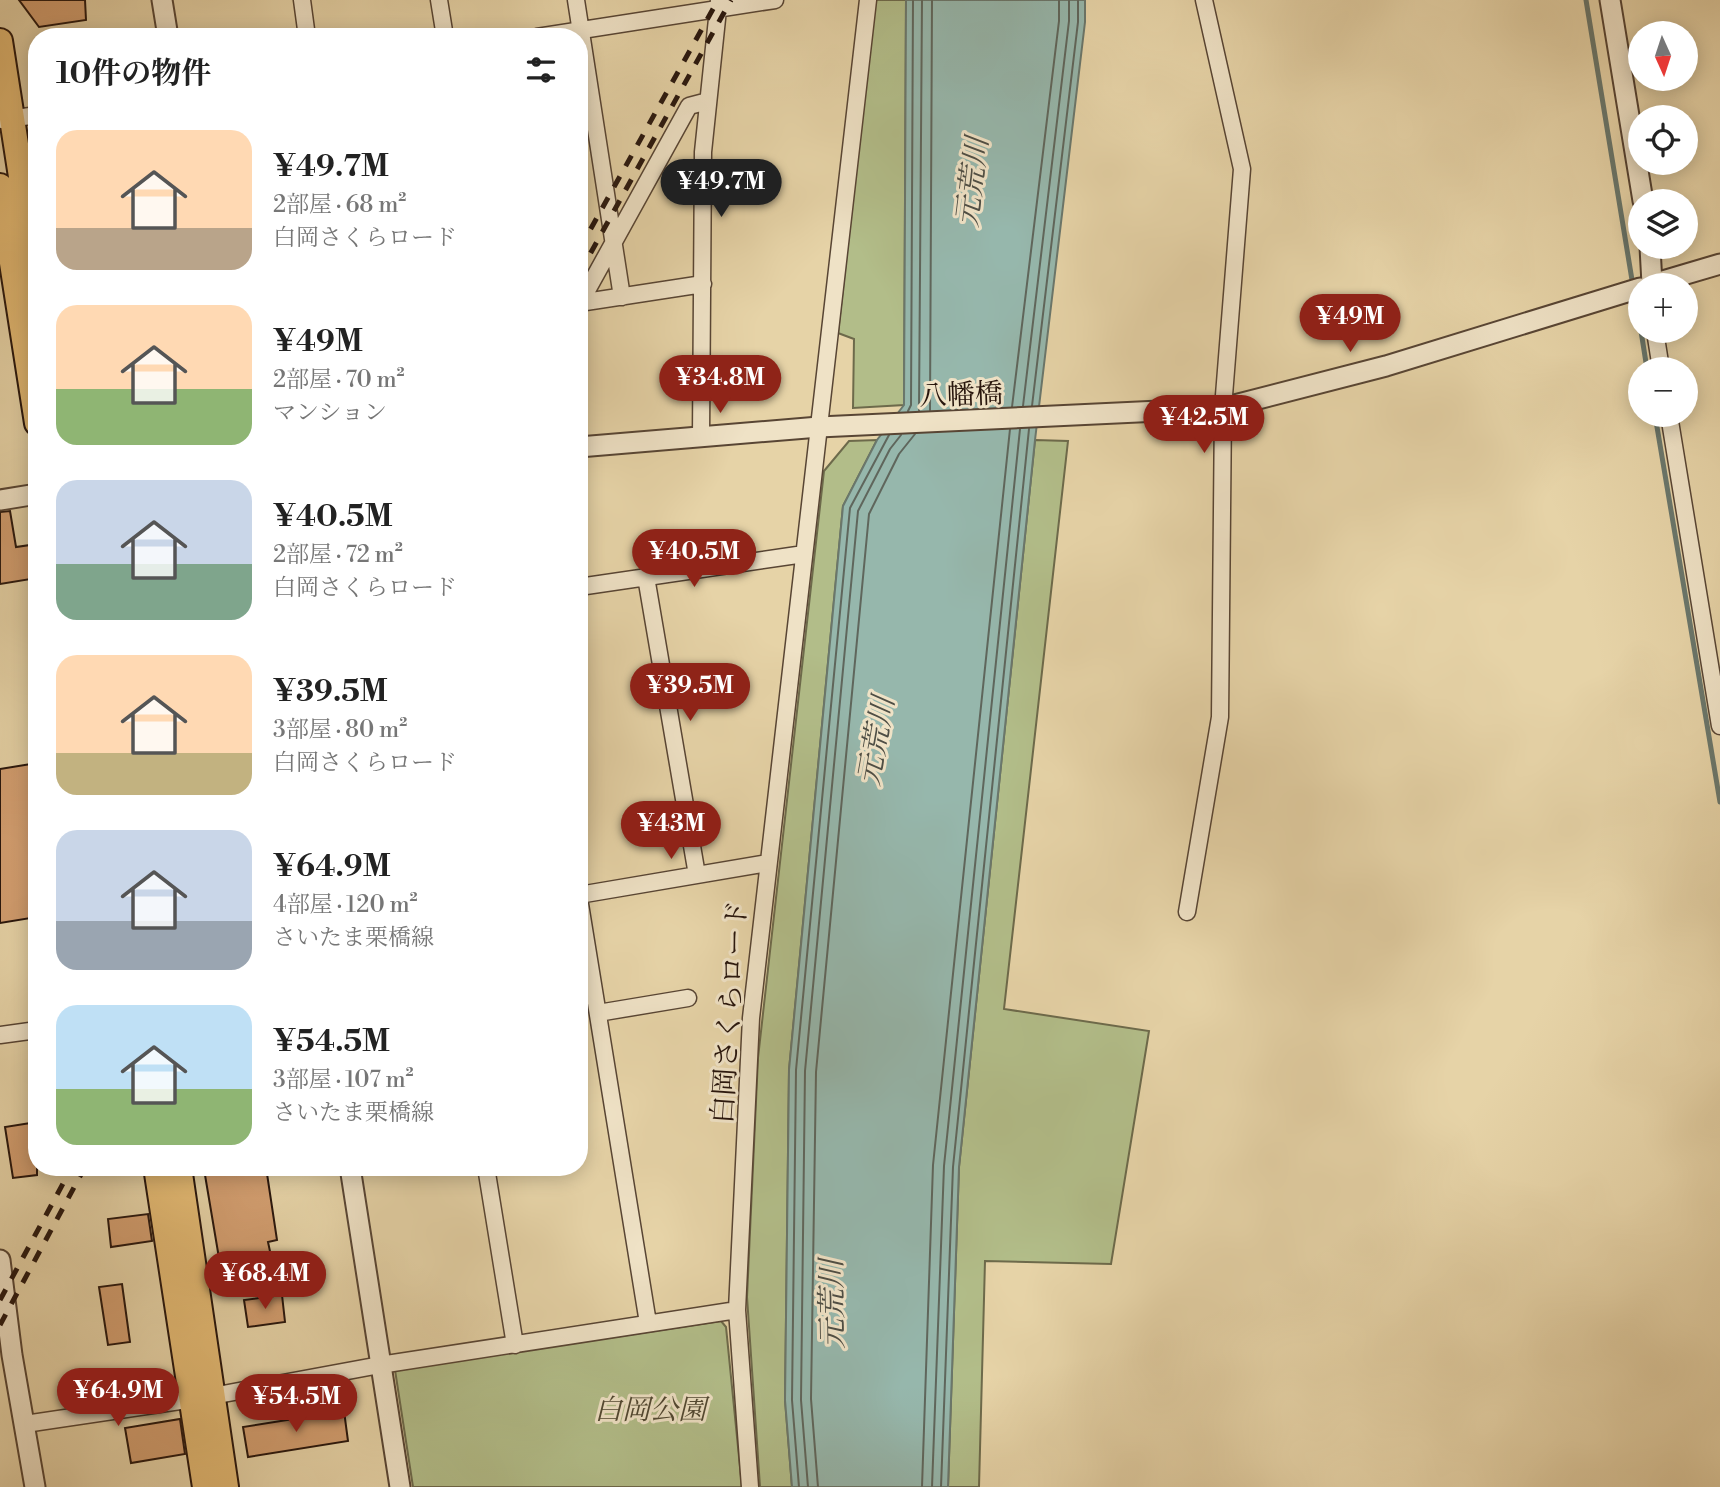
<!DOCTYPE html>
<html lang="ja">
<head>
<meta charset="utf-8">
<style>
	:root { --surface:#fff; --page:#f2f2f2; --text:#222; --muted:#767676; --accent:#8f2418 }
	body { margin:0; font-family:"Libre Bodoni","Noto Serif JP",serif; background:var(--page); color:var(--text); height:100vh; display:flex; flex-direction:column; font-size:26px; white-space:nowrap }
	* { box-sizing:border-box; margin:0 }
	p { font-size:23px; color:var(--muted) }
	.icon { flex:none; width:38px; height:38px; fill:none; stroke:currentColor; stroke-width:2; stroke-linecap:round; stroke-linejoin:round }
	.map { position:relative; flex:1; overflow:hidden }
	.side { position:absolute; left:28px; top:28px; width:560px; height:1148px; display:flex; flex-direction:column; background:var(--surface); border-radius:28px; box-shadow:0 4px 18px #0003 }
	.side>* { flex:none }
	.needle { width:46px; rotate:177deg }
	.controls { position:absolute; left:1628px; top:21px; display:grid; gap:14px }
	.controls a { display:grid; place-items:center; width:70px; height:70px; border-radius:50%; background:var(--surface); box-shadow:0 4px 18px #0003; font-size:35px }
	.price { position:absolute; translate:-50% -60px; padding:0 16px; border-radius:24px; background:var(--accent); color:#fff; font-size:23px; line-height:46px; filter:drop-shadow(0 2px 4px #0008) }
	.price::after { content:''; position:absolute; left:50%; top:42px; width:21px; height:16px; margin-left:-10px; background:inherit; clip-path:polygon(0 0,100% 0,50% 100%) }
	.price.on { background:#222; color:#fff }
	ul { padding:0; list-style:none }
	li { display:flex; align-items:center; gap:21px; height:175px; padding:0 28px }
	li span { display:grid; place-items:center; flex:none; width:196px; height:140px; border-radius:21px; color:#555 }
	li>.icon { margin-inline-start:auto }
	span .icon { width:84px; height:84px; fill:#fffc; stroke-width:1 }
	li b { font-size:30px }
	h2 { display:flex; justify-content:space-between; align-items:center; height:84px; padding:0 28px; font-size:30px }
	.map>svg:first-child { display:block }
	.green { fill:#b2bd89; stroke:#6d6a4b; stroke-width:2 }
	.water { fill:#96b7ac; stroke:#6a776c; stroke-width:2 }
	.lines { fill:none; stroke-linecap:round; stroke-linejoin:round }
	.shore { stroke:#5f665c; stroke-width:2 }
	.stream { stroke:#6a776c; stroke-width:5 }
	.building { fill:#d29e70; stroke:#28160d; stroke-width:2 }
	.minor-casing { stroke:#584534; stroke-width:19 }
	.tertiary-casing { stroke:#584534; stroke-width:23 }
	.primary-casing { stroke:#28160d; stroke-width:28 }
	.minor { stroke:#efe2c6; stroke-width:16 }
	.tertiary { stroke:#efe2c6; stroke-width:19 }
	.primary { stroke:#e3ba74; stroke-width:24 }
	.rail { stroke:#28160d; stroke-width:5; stroke-dasharray:12 12; stroke-linecap:butt }
	.labels { text-anchor:middle; stroke-width:6; stroke-linejoin:round; paint-order:stroke }
	.street-label { font-size:28px; fill:#28160d; stroke:#efe2c6 }
	.park-label { font-size:28px; font-style:italic; fill:#514832; stroke:#efe2c6 }
	.water-label { font-size:30px; font-style:italic; fill:#4e4e45; stroke:#efe2c6 }
</style>
</head>
<body>
<div class="map">
<svg width="1720" height="1487" viewBox="0 0 1720 1487">
	<rect width="100%" height="100%" fill="#e6d3a7"/>
	<filter id="stains"><feTurbulence type="fractalNoise" baseFrequency=".00286" numOctaves="4"/><feColorMatrix values="0 0 0 0 .2 0 0 0 0 .09 0 0 0 0 .02 0 0 0 .5 -.17"/></filter>
	<radialGradient id="worn" r=".72"><stop offset=".6" stop-color="#630" stop-opacity="0"/><stop offset="1" stop-color="#630" stop-opacity=".3"/></radialGradient>
	<path class="green" d="M 875,0 L 906,0 L 904,405 L 853,408 L 854,339 L 838,333 Z
		M 877,440 L 843,506 L 789,1070 L 785,1400 L 792,1487 L 760,1487 L 747,1297 L 758,1058 L 824,471 L 849,441 Z
		M 1035,440 L 1068,441 L 1004,1009 L 1149,1031 L 1111,1264 L 985,1261 L 979,1487 L 948,1487 L 959,1167 Z
		M 721,1321 L 726,1327 L 742,1487 L 413,1487 L 395,1370 Z"/>
	<path class="water" d="M 906,0 L 1085,0 L 1085,22 L 1035,440 L 959,1167 L 948,1487 L 792,1487 L 785,1400 L 789,1070 L 843,506 L 877,440 L 904,405 Z"/>
	<g class="lines">
		<path class="shore" d="M 1023,406 L 1069,21 L 1069,0
			M 1032,406 L 1078,22 L 1078,0
			M 1012,407 L 1059,21 L 1059,0
			M 930,410 L 932,0
			M 908,411 L 911,405 L 913,0
			M 919,411 L 922,0
			M 799,1487 L 792,1400 L 796,1070 L 850,508 L 889,435
			M 808,1487 L 801,1400 L 805,1071 L 858,511 L 890,449 L 901,435
			M 818,1487 L 811,1399 L 816,1072 L 869,514 L 899,454 L 915,434
			M 922,1487 L 933,1165 L 1010,429
			M 932,1487 L 944,1166 L 1020,429
			M 941,1487 L 953,1167 L 1029,429"/>
		<path class="stream" d="M 1586,0 L 1633,286
			M 1635,295 L 1640,323
			M 1641,331 L 1647,369
			M 1655,415 L 1720,802"/>
	</g>
	<path class="building" d="M 19,0 L 85,0 L 86,20 L 39,27 Z
		M 10,511 L 16,547 L 37,544 L 37,578 L 0,584 L 0,512 Z
		M 37,763 L 37,917 L 0,923 L 0,769 Z
		M 37,1122 L 37,1175 L 13,1178 L 5,1127 Z
		M 256,1167 L 266,1167 L 277,1240 L 268,1242 L 271,1256 L 220,1264 L 205,1175 Z
		M 148,1214 L 152,1241 L 111,1247 L 108,1219 Z
		M 122,1284 L 130,1342 L 108,1345 L 99,1287 Z
		M 282,1295 L 285,1322 L 248,1327 L 244,1300 Z
		M 344,1411 L 348,1441 L 248,1457 L 243,1427 Z
		M 180,1419 L 185,1454 L 131,1463 L 125,1428 Z"/>
	<g class="lines">
		<g class="minor-casing">
			<path id="minor" d="M 302,0 L 307,37
				M 439,0 L 445,37
				M 576,0 L 622,297
				M 537,37 L 775,0
				M 2,120 L 37,115
				M 579,303 L 703,284
				M 579,305 L 689,106 L 708,101
				M 1655,331 L 1661,369
				M 1669,415 L 1720,726
				M 701,437 L 703,152 L 719,0
				M 646,577 L 697,875
				M 579,587 L 804,554
				M 579,895 L 768,863
				M 579,898 L 648,1323
				M 1187,912 L 1220,717 L 1223,408 L 1242,169 L 1204,0
				M 598,1013 L 688,998
				M 0,1035 L 37,1030
				M 486,1167 L 515,1345
				M 25,1424 L 207,1397 L 380,1365 L 737,1310
				M 750,1487 L 737,1310 L 751,1018 L 868,0"/>
		</g>
		<g class="tertiary-casing">
			<path id="tertiary" d="M 162,0 L 168,37
				M 1610,0 L 1643,201
				M 1650,247 L 1652,284
				M 1649,285 L 1720,264
				M 579,447 L 819,427 L 1223,408 L 1386,366 L 1640,288
				M 0,500 L 37,494
				M 350,1167 L 400,1487
				M 0,1260 L 12,1355 L 35,1487"/>
		</g>
		<g class="primary-casing">
			<path id="primary" d="M 0,41 L 37,280
				M 0,186 L 37,423
				M 156,1167 L 205,1487
				M 179,1167 L 226,1487"/>
		</g>
		<use href="#minor" class="minor"/>
		<use href="#tertiary" class="tertiary"/>
		<use href="#primary" class="primary"/>
		<path class="rail" d="M 579,250 L 718,0
			M 579,274 L 731,0
			M 0,1300 L 72,1167
			M 0,1325 L 85,1167"/>
	</g>
	<g class="labels">
		<g class="street-label">
			<text transform="translate(961 394) rotate(-2)" y="10">八幡橋</text>
			<text transform="translate(729 1012) rotate(-86)" y="10">白岡さくらロード</text>
		</g>
		<g class="park-label">
			<text x="650" y="1419">白岡公園</text>
		</g>
		<g class="water-label">
			<text transform="translate(972 182) rotate(-83)" y="10">元荒川</text>
			<text transform="translate(876 741) rotate(-80)" y="10">元荒川</text>
			<text transform="translate(832 1304) rotate(-91)" y="10">元荒川</text>
		</g>
	</g>
	<rect width="100%" height="100%" filter="url(#stains)"/>
	<rect width="100%" height="100%" fill="url(#worn)"/>
</svg>
<div class="controls">
<a><svg class="needle" viewBox="-14 -14 28 28"><path d="M0-13l5 13h-10z" fill="#e53935"/><path d="M0 13l5-13h-10z" fill="#767676"/></svg></a>
<a><svg class="icon" aria-label="locate" viewBox="0 0 24 24"><circle cx="12" cy="12" r="6"/><path d="M12 2v4M12 18v4M2 12h4M18 12h4"/></svg></a>
<a><svg class="icon" aria-label="layers" viewBox="0 0 24 24"><path d="M12 4l9 5-9 5-9-5zM3 14l9 5 9-5"/></svg></a>
<a>+</a>
<a>−</a>
</div>
<b class="price on" style="left:721px;top:219px">¥49.7M</b>
<b class="price" style="left:1350px;top:354px">¥49M</b>
<b class="price" style="left:720px;top:415px">¥34.8M</b>
<b class="price" style="left:1204px;top:455px">¥42.5M</b>
<b class="price" style="left:694px;top:589px">¥40.5M</b>
<b class="price" style="left:690px;top:723px">¥39.5M</b>
<b class="price" style="left:671px;top:861px">¥43M</b>
<b class="price" style="left:265px;top:1311px">¥68.4M</b>
<b class="price" style="left:118px;top:1428px">¥64.9M</b>
<b class="price" style="left:296px;top:1434px">¥54.5M</b>
<section class="side">
<h2>10件の物件<svg class="icon" aria-label="filters" viewBox="0 0 24 24"><path d="M4 7h16M4 17h16"/><circle cx="9" cy="7" r="2"/><circle cx="15" cy="17" r="2"/></svg></h2>
<ul>
<li><span style="background:linear-gradient(#ffd9b3 70%,#b9a48a 0)"><svg class="icon" aria-label="home" viewBox="0 0 24 24"><path d="M3 11l9-7 9 7M6 9v11h12V9"/></svg></span><div><b>¥49.7M</b><p>2部屋 · 68 m²</p><p>白岡さくらロード</p></div></li>
<li><span style="background:linear-gradient(#ffd9b3 60%,#8fb573 0)"><svg class="icon" aria-label="home" viewBox="0 0 24 24"><path d="M3 11l9-7 9 7M6 9v11h12V9"/></svg></span><div><b>¥49M</b><p>2部屋 · 70 m²</p><p>マンション</p></div></li>
<li><span style="background:linear-gradient(#c9d6e8 60%,#7fa58c 0)"><svg class="icon" aria-label="home" viewBox="0 0 24 24"><path d="M3 11l9-7 9 7M6 9v11h12V9"/></svg></span><div><b>¥40.5M</b><p>2部屋 · 72 m²</p><p>白岡さくらロード</p></div></li>
<li><span style="background:linear-gradient(#ffd9b3 70%,#c2b280 0)"><svg class="icon" aria-label="home" viewBox="0 0 24 24"><path d="M3 11l9-7 9 7M6 9v11h12V9"/></svg></span><div><b>¥39.5M</b><p>3部屋 · 80 m²</p><p>白岡さくらロード</p></div></li>
<li><span style="background:linear-gradient(#c9d6e8 65%,#9aa5b1 0)"><svg class="icon" aria-label="home" viewBox="0 0 24 24"><path d="M3 11l9-7 9 7M6 9v11h12V9"/></svg></span><div><b>¥64.9M</b><p>4部屋 · 120 m²</p><p>さいたま栗橋線</p></div></li>
<li><span style="background:linear-gradient(#bfe0f5 60%,#8fb573 0)"><svg class="icon" aria-label="home" viewBox="0 0 24 24"><path d="M3 11l9-7 9 7M6 9v11h12V9"/></svg></span><div><b>¥54.5M</b><p>3部屋 · 107 m²</p><p>さいたま栗橋線</p></div></li>
</ul>
</section>
</div>
</body>
</html>
